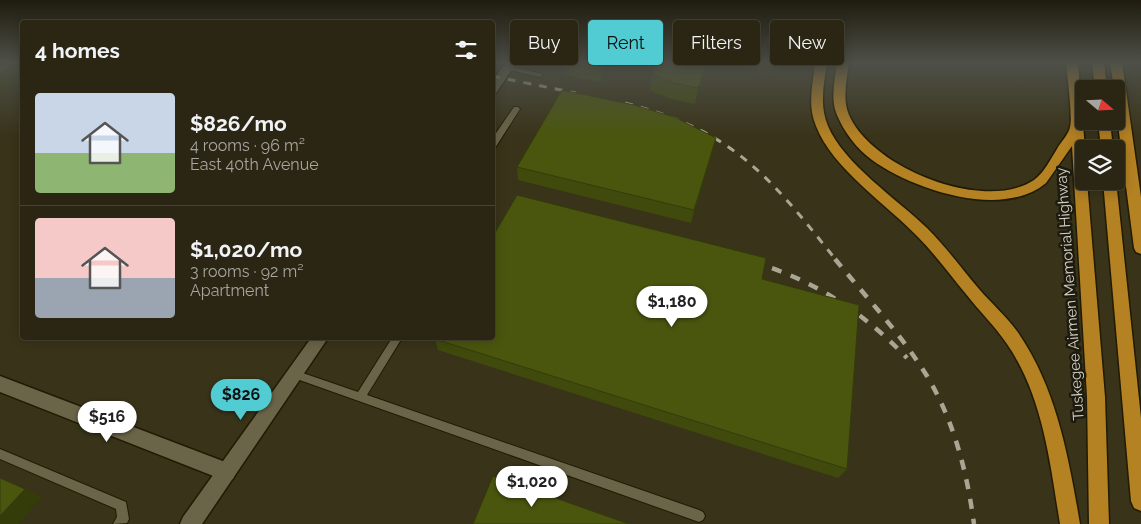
<!DOCTYPE html>
<html lang="en">
<head>
<meta charset="utf-8">
<style>
	:root { --surface:#2b2613; --page:#373221; --text:#f1f3f6; --muted:#a6a5a0; --line:#474333; --accent:#51ccd3 }
	body { margin:0; font-family:Raleway,sans-serif; background:var(--page); color:var(--text); height:100vh; display:flex; flex-direction:column; font-size:19px; white-space:nowrap }
	* { box-sizing:border-box; margin:0 }
	p { font-size:16px; color:var(--muted) }
	.icon { flex:none; width:28px; height:28px; fill:none; stroke:currentColor; stroke-width:2; stroke-linecap:round; stroke-linejoin:round }
	.map { position:relative; flex:1; overflow:hidden }
	.details { position:absolute; left:20px; top:20px; width:475px; height:320px; display:flex; flex-direction:column; background:var(--surface); border-radius:5px; box-shadow:0 2px 12px #0003,0 0 0 1px var(--line) }
	.details>* { flex:none }
	.hud { position:absolute; left:510px; top:20px; width:475px; height:45px; display:flex; gap:10px }
	.needle { width:32px; rotate:109deg }
	.buttons { position:absolute; left:1075px; top:80px; display:grid; gap:10px }
	.buttons a { display:grid; place-items:center; width:50px; height:50px; border-radius:5px; background:var(--surface); box-shadow:0 2px 12px #0003,0 0 0 1px var(--line); font-size:25px }
	.price { position:absolute; translate:-50% -42px; padding:0 11px; border-radius:18px; background:#fff; color:#222; font-size:16px; line-height:32px; filter:drop-shadow(0 1px 2px #0008) }
	.price::after { content:''; position:absolute; left:50%; top:30px; width:15px; height:11px; margin-left:-8px; background:inherit; clip-path:polygon(0 0,100% 0,50% 100%) }
	.price.on { background:var(--accent); color:#111 }
	ul { padding:0; list-style:none }
	li { display:flex; align-items:center; gap:15px; height:125px; padding:0 15px }
	li+li { border-top:1px solid var(--line) }
	li span { display:grid; place-items:center; flex:none; width:140px; height:100px; border-radius:5px; color:#555 }
	li>.icon { margin-inline-start:auto }
	span .icon { width:60px; height:60px; fill:#fffc; stroke-width:1 }
	li b { font-size:21px }
	h2 { display:flex; justify-content:space-between; align-items:center; height:60px; padding:0 15px; font-size:21px }
	.pill { padding:0 18px; border-radius:5px; background:var(--surface); box-shadow:0 2px 12px #0003,0 0 0 1px var(--line); font-size:18px; line-height:45px }
	.pill.on { background:var(--accent); color:#111 }
	.map>svg:first-child { display:block }
	.lines { fill:none; stroke-linecap:round; stroke-linejoin:round }
	.lane-casing { stroke:#201b02; stroke-width:2 }
	.street-casing { stroke:#201b02; stroke-width:3 }
	.secondary-casing { stroke:#201b02; stroke-width:3 }
	.highway-casing { stroke:#201b02; stroke-width:3 }
	.lane { fill:#6a6448; fill-rule:evenodd }
	.street { fill:#6a6448; fill-rule:evenodd }
	.secondary { fill:#6a6448; fill-rule:evenodd }
	.highway { fill:#b48123; fill-rule:evenodd }
	.rail-far1 { stroke:#aaa694; stroke-width:3; stroke-dasharray:8 8; stroke-linecap:butt }
	.rail { stroke:#aaa694; stroke-width:4.5; stroke-dasharray:10 10; stroke-linecap:butt }
	.wall { fill:#404a0c }
	.shaded-wall { fill:#343c0a }
	.building { fill:#4a560e; stroke:#343c0a }
	.labels { text-anchor:middle; stroke-width:5; stroke-linejoin:round; paint-order:stroke }
	.street-label { font-size:15px; fill:#d5d2c3; stroke:#1d1b10 }
</style>
</head>
<body>
<div class="map">
<svg width="1141" height="524" viewBox="0 0 1141 524">
	<rect width="100%" height="100%" fill="#393319"/>
	<g class="lines">
		<g class="lane-casing">
			<path id="lane" d="M 508,66 L 542,74 L 543,75 L 540,77 L 506,69 L 506,67 Z
				M 514,107 L 518,107 L 520,109 L 495,148 L 492,148 L 492,139 Z
				M 392,338 L 402,338 L 367,395 L 699,510 L 703,512 L 705,516 L 703,520 L 699,522 L 294,378 L 290,377 L 289,374 L 290,371 L 294,370 L 358,392 Z
				M 0,449 L 126,502 L 129,519 L 127,523 L 113,524 L 117,517 L 116,509 L 0,459 Z"/>
		</g>
		<g class="street-casing">
			<path id="street" d="M 0,376 L 233,465 L 236,472 L 233,479 L 226,481 L 0,392 Z"/>
		</g>
		<g class="secondary-casing">
			<path id="secondary" d="M 506,62 L 517,62 L 496,93 L 492,94 L 492,82 Z
				M 311,338 L 328,338 L 202,524 L 180,524 L 183,517 Z"/>
		</g>
		<g class="highway-casing">
			<path id="highway" d="M 815,62 L 827,62 C 824,84 819,105 828,126 C 843,163 898,200 927,228 C 946,247 962,269 979,289 C 992,304 1008,318 1019,334 C 1057,390 1069,459 1080,524 L 1060,524 C 1050,463 1043,396 1007,344 C 995,326 979,311 966,294 C 950,275 935,254 917,236 C 886,204 832,168 816,126 C 807,105 813,84 815,62 Z
				M 837,62 L 849,62 C 847,79 842,99 849,115 C 872,168 984,213 1034,180 C 1044,173 1050,160 1057,149 C 1060,143 1069,134 1070,127 C 1073,117 1067,75 1066,62 L 1078,62 L 1085,149 L 1084,181 L 1087,181 L 1105,397 L 1109,524 L 1089,524 L 1087,397 L 1072,146 L 1046,183 C 1002,220 912,189 872,160 C 857,149 844,132 837,115 C 830,99 835,79 837,62 Z
				M 1092,62 L 1104,62 L 1107,89 L 1095,89 Z
				M 1110,62 L 1122,62 L 1141,197 L 1141,254 L 1136,252 L 1134,248 L 1116,109 L 1116,89 L 1114,89 Z
				M 1098,121 L 1110,121 L 1113,149 L 1101,149 Z
				M 1116,180 L 1141,418 L 1141,511 L 1134,508 L 1131,501 L 1103,181 Z"/>
		</g>
		<use href="#lane" class="lane"/>
		<use href="#street" class="street"/>
		<use href="#secondary" class="secondary"/>
		<use href="#highway" class="highway"/>
		<path class="rail-far1" d="M 492,76 L 576,93
			M 625,103 C 733,130 770,177 836,260"/>
		<path class="rail" d="M 835,259 C 866,297 901,334 927,376 C 954,421 967,472 974,524
			M 753,262 C 814,280 863,312 907,358"/>
	</g>
	<path class="wall" d="M 565,62 L 612,62 L 601,82 L 565,75 Z
		M 710,62 L 695,104 L 671,99 L 650,90 L 652,74 Z
		M 713,151 L 691,223 L 518,180 L 517,167 Z
		M 762,279 L 847,469 L 838,478 L 438,350 L 435,339 Z"/>
	<path class="shaded-wall" d="M 17,62 L 22,62 L 22,78 L 0,93 L 0,73 Z
		M 606,62 L 612,62 L 601,82 L 602,70 Z
		M 708,62 L 710,62 L 695,104 L 698,88 Z
		M 716,138 L 713,151 L 691,223 L 694,210 Z
		M 25,489 L 42,497 L 19,524 L 0,524 L 0,516 Z"/>
	<path class="building" d="M 0,62 L 17,62 L 0,73 Z
		M 566,62 L 606,62 L 602,70 Z
		M 657,62 L 708,62 L 698,88 L 674,83 L 652,74 Z
		M 562,90 L 634,105 L 674,117 L 716,138 L 694,210 L 517,167 Z
		M 517,195 L 766,258 L 762,279 L 859,305 L 847,469 L 435,339 L 436,338 L 492,338 L 492,238 Z
		M 493,476 L 629,524 L 473,524 Z
		M 0,478 L 25,489 L 0,516 Z"/>
	<linearGradient id="sky" x2="0" y2="1"><stop stop-color="#1f1c0e"/><stop offset="0.46" stop-color="#4e5049"/><stop offset="1" stop-color="#4e5049" stop-opacity="0"/></linearGradient>
	<rect width="1141" height="136" fill="url(#sky)"/>
	<g class="labels">
		<g class="street-label">
			<text transform="translate(1070 294) rotate(-94)" y="5">Tuskegee Airmen Memorial Highway</text>
		</g>
	</g>
</svg>
<div class="buttons">
<a><svg class="needle" viewBox="-14 -14 28 28"><path d="M0-13l5 13h-10z" fill="#e53935"/><path d="M0 13l5-13h-10z" fill="#a6a5a0"/></svg></a>
<a><svg class="icon" aria-label="layers" viewBox="0 0 24 24"><path d="M12 4l9 5-9 5-9-5zM3 14l9 5 9-5"/></svg></a>
</div>
<b class="price" style="left:672px;top:328px">$1,180</b>
<b class="price on" style="left:241px;top:421px">$826</b>
<b class="price" style="left:107px;top:443px">$516</b>
<b class="price" style="left:532px;top:508px">$1,020</b>
<div class="hud">
<a class="pill">Buy</a>
<a class="pill on">Rent</a>
<a class="pill">Filters</a>
<a class="pill">New</a>
</div>
<section class="details">
<h2>4 homes<svg class="icon" aria-label="filters" viewBox="0 0 24 24"><path d="M4 7h16M4 17h16"/><circle cx="9" cy="7" r="2"/><circle cx="15" cy="17" r="2"/></svg></h2>
<ul>
<li><span style="background:linear-gradient(#c9d6e8 60%,#8fb573 0)"><svg class="icon" aria-label="home" viewBox="0 0 24 24"><path d="M3 11l9-7 9 7M6 9v11h12V9"/></svg></span><div><b>$826/mo</b><p>4 rooms · 96 m²</p><p>East 40th Avenue</p></div></li>
<li><span style="background:linear-gradient(#f6c9c9 60%,#9aa5b1 0)"><svg class="icon" aria-label="home" viewBox="0 0 24 24"><path d="M3 11l9-7 9 7M6 9v11h12V9"/></svg></span><div><b>$1,020/mo</b><p>3 rooms · 92 m²</p><p>Apartment</p></div></li>
</ul>
</section>
</div>
</body>
</html>
